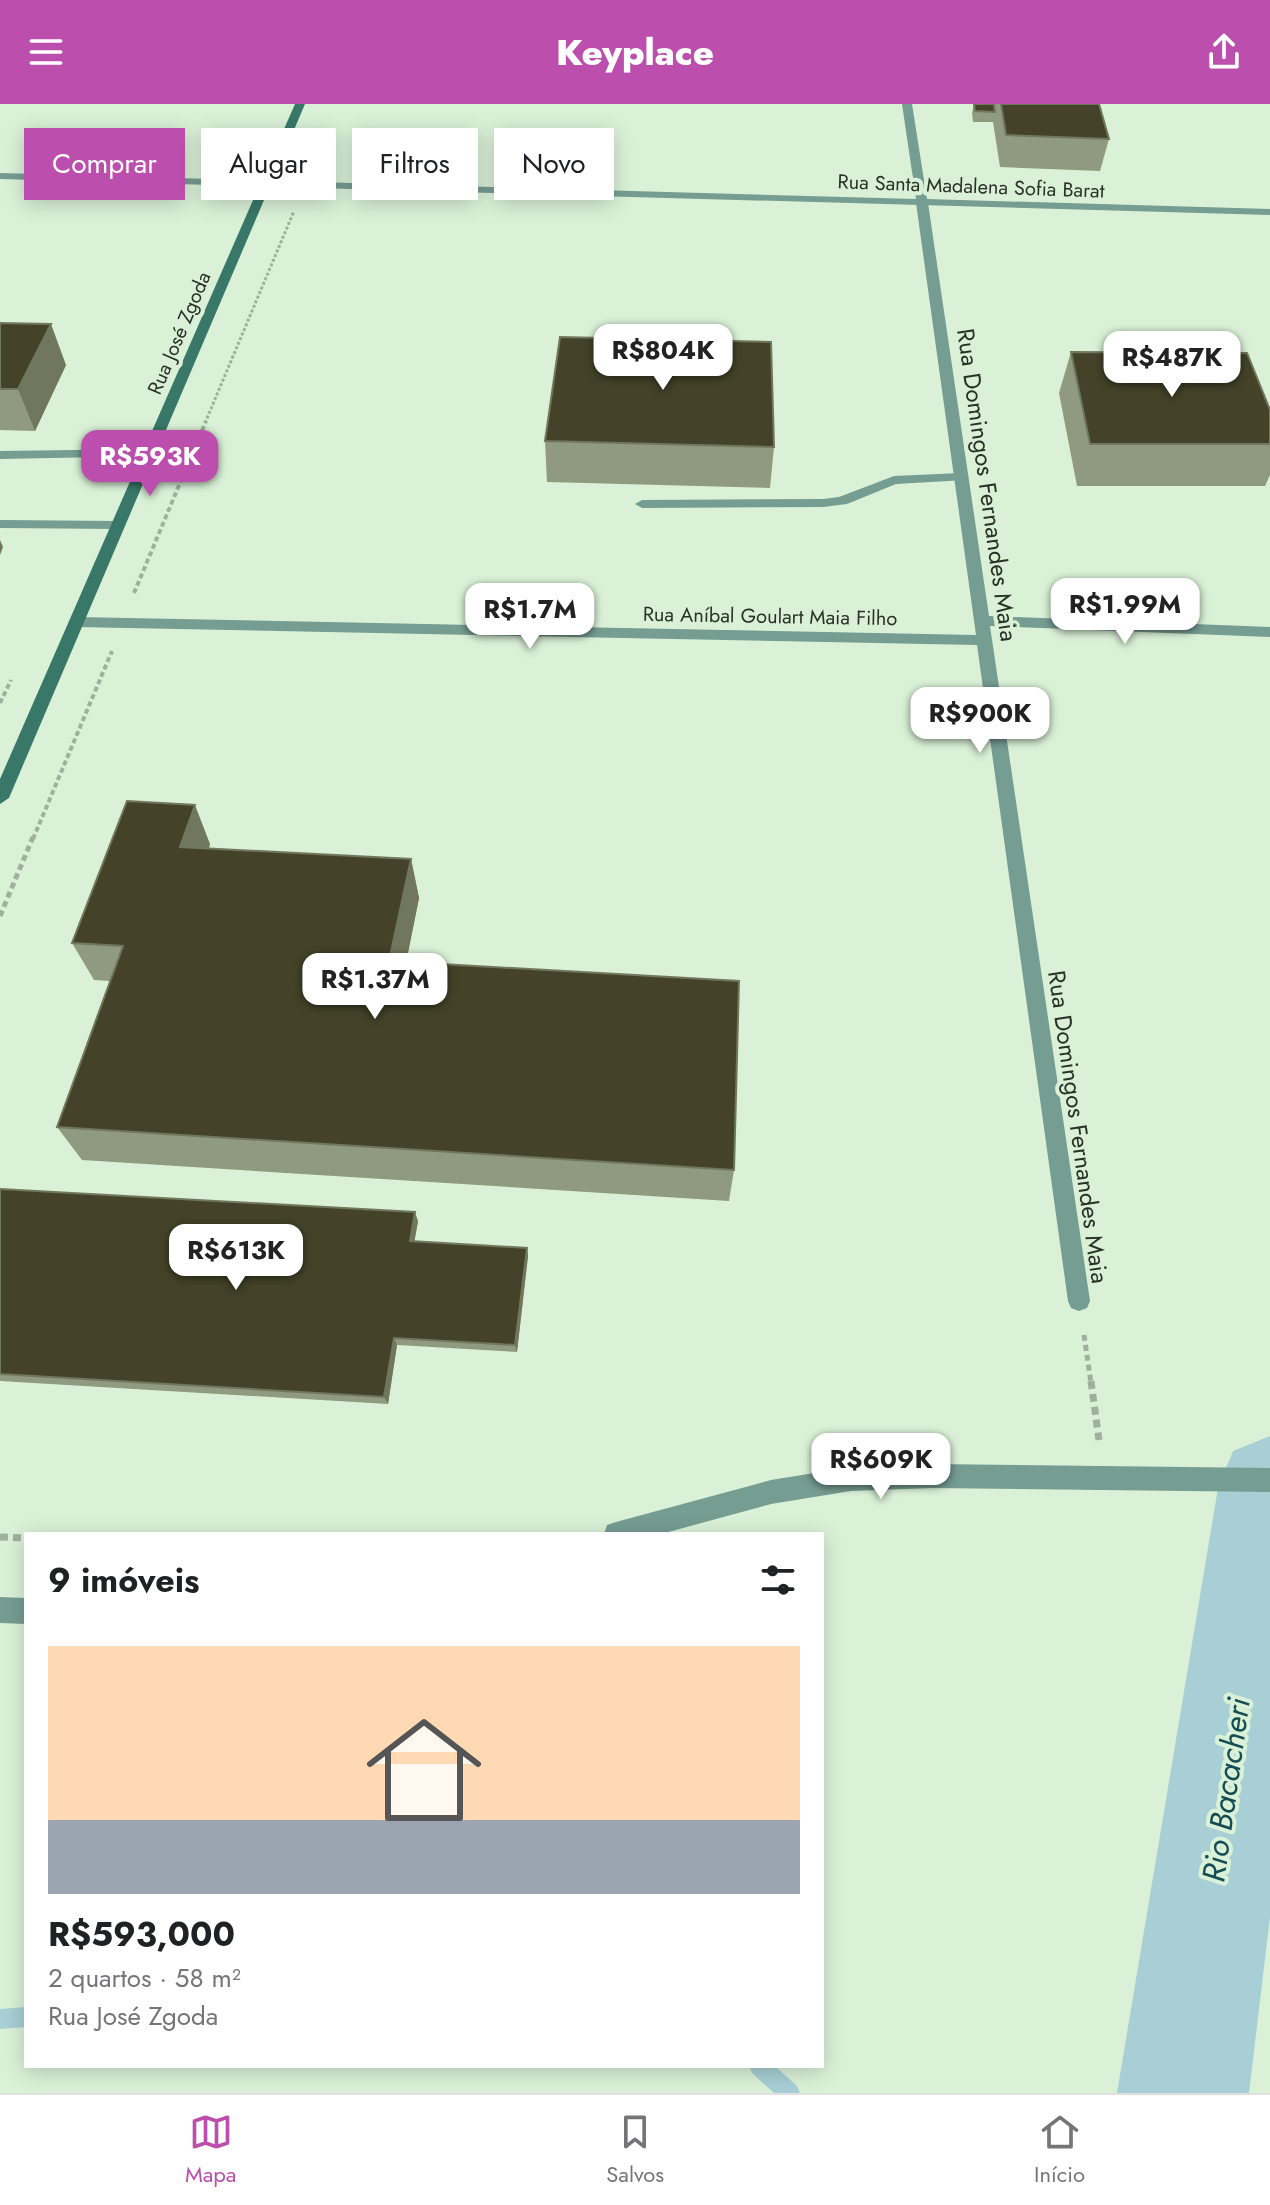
<!DOCTYPE html>
<html lang="pt">
<head>
<meta charset="utf-8">
<style>
	:root { --surface:#fff; --page:#f6f6f6; --text:#202124; --muted:#757577; --line:#e0e0e0; --accent:#bc4ead }
	body { margin:0; font-family:Jost,sans-serif; background:var(--page); color:var(--text); height:100vh; display:flex; flex-direction:column; font-size:30px; white-space:nowrap }
	* { box-sizing:border-box; margin:0 }
	p { font-size:26px; color:var(--muted) }
	.icon { flex:none; width:44px; height:44px; fill:none; stroke:currentColor; stroke-width:2; stroke-linecap:round; stroke-linejoin:round }
	.map { position:relative; flex:1; overflow:hidden }
	.sheet { position:absolute; left:24px; top:1428px; width:800px; height:536px; display:flex; flex-direction:column; background:var(--surface); border-radius:0px; box-shadow:0 4px 20px #0003 }
	.sheet>* { flex:none }
	.hud { position:absolute; left:24px; top:24px; width:800px; height:72px; display:flex; gap:16px }
	.price { position:absolute; translate:-50% -68px; padding:0 18px; border-radius:16px; background:#fff; color:#222; font-size:26px; line-height:52px; filter:drop-shadow(0 2px 4px #0008) }
	.price::after { content:''; position:absolute; left:50%; top:48px; width:24px; height:18px; margin-left:-12px; background:inherit; clip-path:polygon(0 0,100% 0,50% 100%) }
	.price.current { background:var(--accent); color:#fff }
	ul { padding:0; list-style:none }
	li { display:grid; align-content:center; gap:16px; height:424px; padding:0 24px }
	li span { display:grid; place-items:center; height:248px; border-radius:0px; color:#555 }
	li>.icon { margin-inline-start:auto }
	span .icon { width:144px; height:144px; fill:#fffc; stroke-width:1 }
	li b { font-size:34px }
	h2 { display:flex; justify-content:space-between; align-items:center; height:96px; padding:0 24px; font-size:34px }
	.tag { padding:0 28px; border-radius:0px; background:var(--surface); box-shadow:0 4px 20px #0003; font-size:28px; line-height:72px }
	.tag.current { background:var(--accent); color:#fff }
	header { display:flex; justify-content:space-between; align-items:center; height:104px; padding:0 24px; background:var(--accent); color:#fff; font-size:36px; font-weight:800 }
	.tabs { display:flex; justify-content:space-around; align-items:center; height:112px; border-top:2px solid var(--line); background:var(--surface); font-size:22px; color:var(--muted) }
	.tabs a { display:grid; justify-items:center; gap:4px }
	.tabs .current { color:var(--accent) }
	.map>svg:first-child { display:block }
	.lines { fill:none; stroke-linecap:round; stroke-linejoin:round }
	.stream { fill:#a7cfd5; fill-rule:evenodd }
	.river { fill:#a7cfd5; fill-rule:evenodd }
	.path-far3 { stroke:#9fb19c; stroke-width:3; stroke-dasharray:3 2; stroke-linecap:butt }
	.path-far2 { stroke:#9fb19c; stroke-width:4; stroke-dasharray:5 3; stroke-linecap:butt }
	.path-far1 { stroke:#9fb19c; stroke-width:5; stroke-dasharray:6 4; stroke-linecap:butt }
	.path { stroke:#9fb19c; stroke-width:7; stroke-dasharray:8 5; stroke-linecap:butt }
	.service { fill:#769d92; fill-rule:evenodd }
	.minor { fill:#769d92; fill-rule:evenodd }
	.tertiary { fill:#769d92; fill-rule:evenodd }
	.secondary { fill:#397868; fill-rule:evenodd }
	.wall { fill:#8f9a80 }
	.shaded-wall { fill:#71775d }
	.building { fill:#444329; stroke:#71775d; stroke-width:2 }
	.labels { text-anchor:middle; stroke-width:8; stroke-linejoin:round; paint-order:stroke }
	.far-street-label { font-size:20px; fill:#293127; stroke:#daf1d7 }
	.street-label { font-size:24px; fill:#293127; stroke:#daf1d7 }
	.near-water-label { font-size:32px; font-style:italic; fill:#134c54; stroke:#daf1d7 }
</style>
</head>
<body>
<header><svg class="icon" aria-label="menu" viewBox="0 0 24 24"><path d="M4 6h16M4 12h16M4 18h16"/></svg>Keyplace<svg class="icon" aria-label="share" viewBox="0 0 24 24"><path d="M12 15V3M7 8l5-5 5 5M5 13v7h14v-7"/></svg></header>
<div class="map">
<svg width="1270" height="1989" viewBox="0 0 1270 1989">
	<rect width="100%" height="100%" fill="#daf1d7"/>
	<g class="lines">
		<path class="stream" d="M 26,1903 L 26,1923 L 0,1925 L 0,1905 Z
			M 749,1962 L 775,1962 L 797,1982 L 800,1989 L 774,1989 L 752,1969 Z"/>
		<path class="river" d="M 1270,1332 L 1270,1813 L 1249,1989 L 1117,1989 L 1218,1384 L 1233,1347 Z"/>
		<path class="path-far3" d="M 205,319 L 294,107"/>
		<path class="path-far2" d="M 134,489 L 206,317
			M 0,599 L 11,576
			M 33,735 L 112,547"/>
		<path class="path-far1" d="M 0,812 L 33,733
			M 1084,1231 L 1091,1279"/>
		<path class="path" d="M 1091,1277 L 1099,1336
			M 0,1433 L 26,1434"/>
		<path class="service" d="M 149,345 L 156,349 L 154,352 L 0,355 L 0,347 Z
			M 961,369 L 966,370 L 966,376 L 896,380 L 847,400 L 823,403 L 642,404 L 635,400 L 642,396 L 823,395 L 839,393 L 894,372 Z
			M 0,416 L 117,417 L 124,421 L 117,425 L 0,424 Z"/>
		<path class="minor" d="M 922,96 L 928,99 L 989,512 L 1270,523 L 1270,533 L 990,522 L 1090,1197 L 1087,1204 L 1079,1207 L 1071,1204 L 1068,1197 L 977,541 L 76,523 L 68,518 L 76,513 L 976,531 L 916,99 Z"/>
		<path class="tertiary" d="M 902,0 L 912,0 L 927,95 L 1270,105 L 1270,111 L 0,75 L 0,69 L 916,95 Z
			M 932,1360 L 1270,1364 L 1270,1388 L 932,1384 L 851,1387 L 771,1400 L 661,1430 L 604,1430 L 607,1421 L 616,1418 L 771,1376 L 851,1363 Z
			M 0,1493 L 26,1494 L 26,1520 L 0,1519 Z"/>
		<path class="secondary" d="M 295,0 L 305,0 L 9,694 L 0,700 L 0,675 Z"/>
	</g>
	<path class="wall" d="M 974,0 L 1099,0 L 1109,35 L 1100,67 L 1000,63 L 993,18 L 973,18 L 972,9 Z
		M 0,219 L 66,261 L 35,327 L 0,326 Z
		M 1071,248 L 1270,306 L 1270,371 L 1265,382 L 1077,382 L 1059,289 Z
		M 545,337 L 774,343 L 770,384 L 547,378 Z
		M 210,740 L 209,744 L 411,755 L 419,794 L 406,858 L 734,1066 L 729,1097 L 82,1056 L 57,1023 L 110,877 L 94,876 L 72,839 Z
		M 0,1085 L 418,1117 L 414,1138 L 527,1144 L 528,1152 L 517,1248 L 397,1241 L 388,1300 L 0,1277 Z"/>
	<path class="shaded-wall" d="M 51,220 L 66,261 L 35,327 L 18,285 Z
		M 0,436 L 3,443 L 0,451 Z
		M 195,701 L 210,740 L 197,781 L 180,743 Z
		M 411,755 L 419,794 L 399,894 L 389,857 Z
		M 415,1108 L 418,1117 L 413,1146 L 410,1137 Z
		M 527,1144 L 528,1152 L 517,1248 L 515,1241 Z
		M 394,1234 L 397,1241 L 388,1300 L 384,1293 Z"/>
	<path class="building" d="M 974,0 L 994,0 L 995,8 L 975,7 Z
		M 1001,0 L 1099,0 L 1109,35 L 1006,31 Z
		M 0,219 L 51,220 L 18,285 L 0,285 Z
		M 560,233 L 771,238 L 774,343 L 545,337 Z
		M 1071,248 L 1247,249 L 1270,306 L 1270,340 L 1090,340 Z
		M 127,697 L 195,701 L 180,743 L 411,755 L 389,857 L 739,877 L 734,1066 L 57,1023 L 123,842 L 72,839 Z
		M 0,1085 L 415,1108 L 410,1137 L 527,1144 L 515,1241 L 394,1234 L 384,1293 L 0,1270 Z"/>
	<g class="labels">
		<g class="far-street-label">
			<text transform="translate(971 82) rotate(2)" y="7">Rua Santa Madalena Sofia Barat</text>
			<text transform="translate(179 229) rotate(-67)" y="7">Rua José Zgoda</text>
			<text transform="translate(770 512) rotate(1)" y="7">Rua Aníbal Goulart Maia Filho</text>
		</g>
		<g class="street-label">
			<text transform="translate(987 381) rotate(82)" y="8">Rua Domingos Fernandes Maia</text>
			<text transform="translate(1078 1023) rotate(82)" y="8">Rua Domingos Fernandes Maia</text>
		</g>
		<g class="near-water-label">
			<text transform="translate(1226 1686) rotate(-82)" y="11">Rio Bacacheri</text>
		</g>
	</g>
</svg>
<b class="price" style="left:663px;top:288px">R$804K</b>
<b class="price" style="left:1172px;top:295px">R$487K</b>
<b class="price current" style="left:150px;top:394px">R$593K</b>
<b class="price" style="left:1125px;top:542px">R$1.99M</b>
<b class="price" style="left:530px;top:547px">R$1.7M</b>
<b class="price" style="left:980px;top:651px">R$900K</b>
<b class="price" style="left:375px;top:917px">R$1.37M</b>
<b class="price" style="left:236px;top:1188px">R$613K</b>
<b class="price" style="left:881px;top:1397px">R$609K</b>
<div class="hud">
<a class="tag current">Comprar</a>
<a class="tag">Alugar</a>
<a class="tag">Filtros</a>
<a class="tag">Novo</a>
</div>
<section class="sheet">
<h2>9 imóveis<svg class="icon" aria-label="filters" viewBox="0 0 24 24"><path d="M4 7h16M4 17h16"/><circle cx="9" cy="7" r="2"/><circle cx="15" cy="17" r="2"/></svg></h2>
<ul>
<li><span style="background:linear-gradient(#ffd9b3 70%,#9aa5b1 0)"><svg class="icon" aria-label="home" viewBox="0 0 24 24"><path d="M3 11l9-7 9 7M6 9v11h12V9"/></svg></span><div><b>R$593,000</b><p>2 quartos · 58 m²</p><p>Rua José Zgoda</p></div></li>
</ul>
</section>
</div>
<nav class="tabs">
<a class="current"><svg class="icon" aria-label="map" viewBox="0 0 24 24"><path d="M3 6l6-2 6 2 6-2v14l-6 2-6-2-6 2zM9 4v14M15 6v14"/></svg>Mapa</a>
<a><svg class="icon" aria-label="saved" viewBox="0 0 24 24"><path d="M7 4h10v16l-5-4-5 4z"/></svg>Salvos</a>
<a><svg class="icon" aria-label="home" viewBox="0 0 24 24"><path d="M3 11l9-7 9 7M6 9v11h12V9"/></svg>Início</a>
</nav>
</body>
</html>
